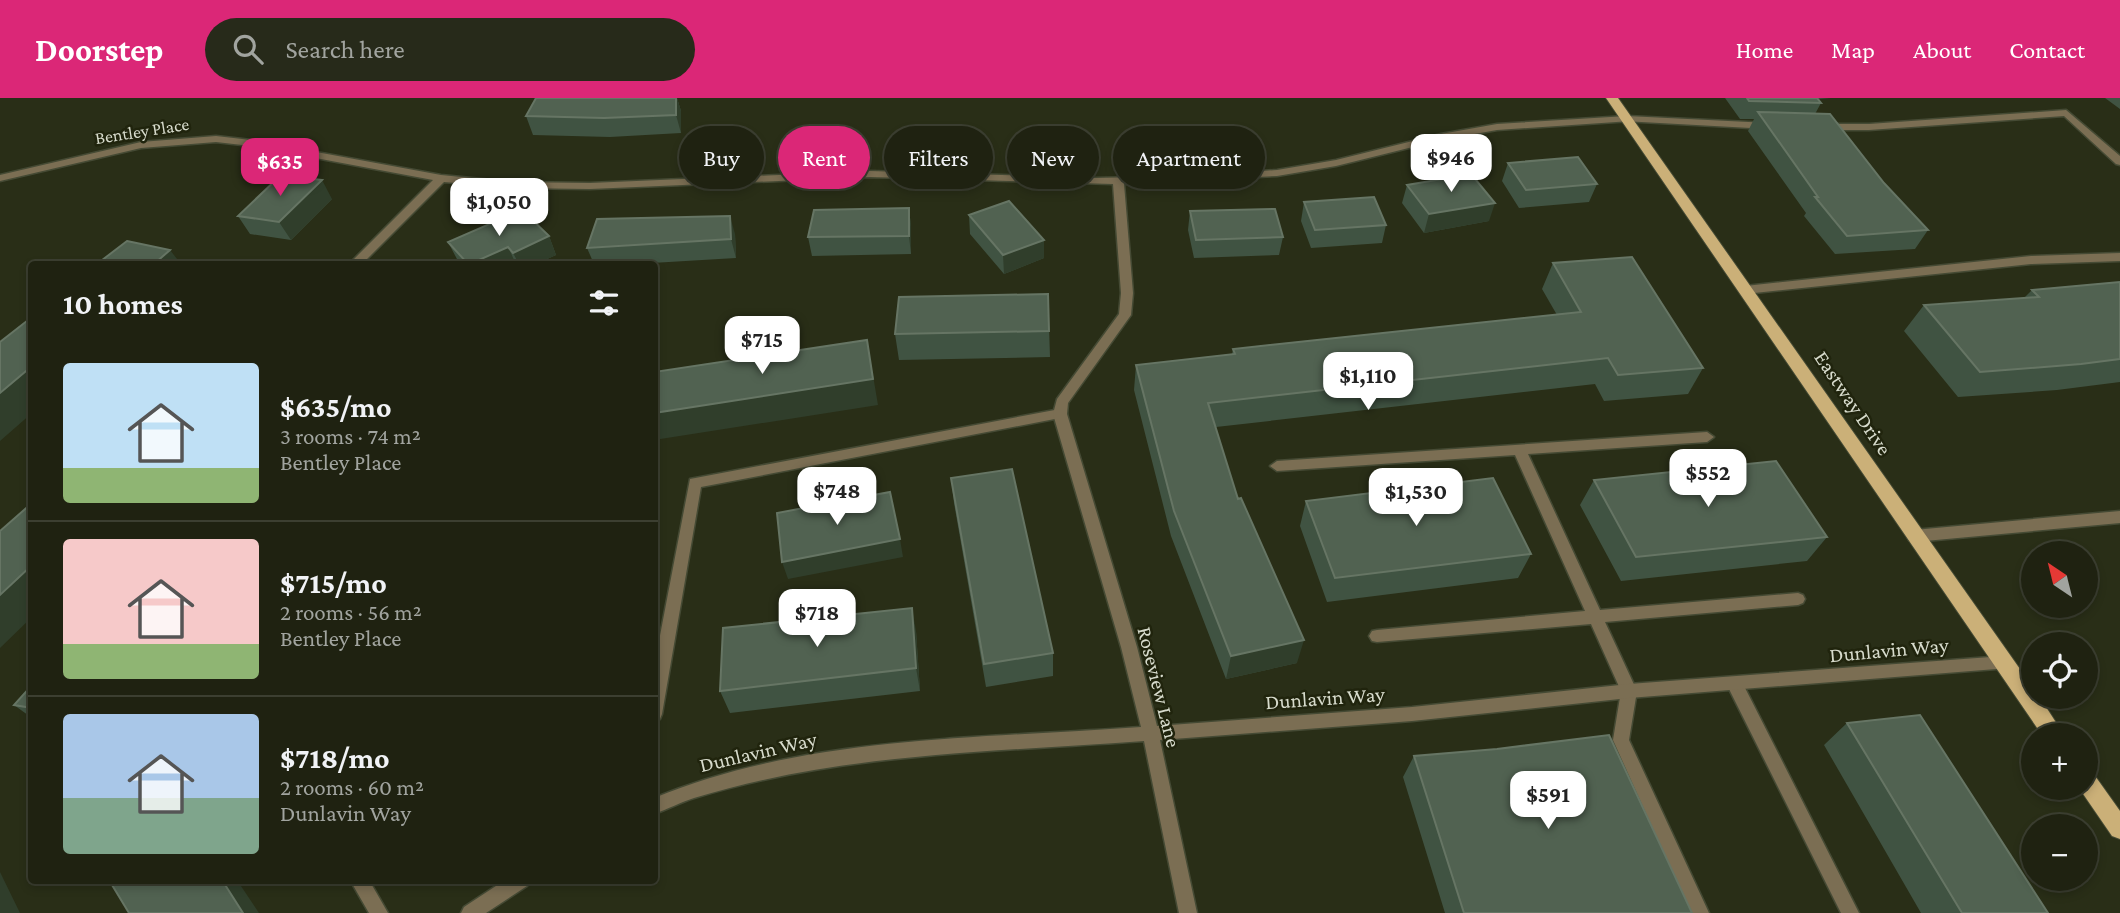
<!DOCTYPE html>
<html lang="en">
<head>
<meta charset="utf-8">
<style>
	:root { --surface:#1f2211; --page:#272a1a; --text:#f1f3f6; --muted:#a1a49f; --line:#3c3f31; --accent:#db2777 }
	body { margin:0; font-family:"Crimson Pro",serif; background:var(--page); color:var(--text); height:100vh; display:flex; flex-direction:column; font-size:26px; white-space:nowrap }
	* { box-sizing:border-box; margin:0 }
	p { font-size:23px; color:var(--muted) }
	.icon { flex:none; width:38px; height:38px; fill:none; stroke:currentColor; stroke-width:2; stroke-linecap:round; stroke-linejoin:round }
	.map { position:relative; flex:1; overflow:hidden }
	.panel { position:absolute; left:28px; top:163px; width:630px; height:623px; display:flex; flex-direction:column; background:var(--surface); border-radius:7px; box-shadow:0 4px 10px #0003,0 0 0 2px var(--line) }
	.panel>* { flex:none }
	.top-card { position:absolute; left:679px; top:28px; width:665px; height:63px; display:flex; gap:14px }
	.needle { width:46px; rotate:325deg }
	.controls { position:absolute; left:2021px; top:443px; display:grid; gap:14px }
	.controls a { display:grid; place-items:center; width:77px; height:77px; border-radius:50%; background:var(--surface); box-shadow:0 4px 10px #0003,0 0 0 2px var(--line); font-size:35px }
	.price { position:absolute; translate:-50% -60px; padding:0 16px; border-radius:14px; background:#fff; color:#222; font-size:23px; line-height:46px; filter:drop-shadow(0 2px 4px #0008) }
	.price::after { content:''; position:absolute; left:50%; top:42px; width:21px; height:16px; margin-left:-10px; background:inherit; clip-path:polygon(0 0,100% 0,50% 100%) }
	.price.current { background:var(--accent); color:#fff }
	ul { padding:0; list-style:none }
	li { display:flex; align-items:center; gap:21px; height:175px; padding:0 35px }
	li+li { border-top:2px solid var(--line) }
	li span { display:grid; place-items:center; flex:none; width:196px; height:140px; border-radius:7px; color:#555 }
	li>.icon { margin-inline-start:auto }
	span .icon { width:84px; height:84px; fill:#fffc; stroke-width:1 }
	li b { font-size:30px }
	h2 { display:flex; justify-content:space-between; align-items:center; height:84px; padding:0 35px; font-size:30px }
	.tag { padding:0 24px; border-radius:32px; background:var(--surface); box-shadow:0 4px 10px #0003,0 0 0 2px var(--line); font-size:24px; line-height:63px }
	.tag.current { background:var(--accent); color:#fff }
	header { display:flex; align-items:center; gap:42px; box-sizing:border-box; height:98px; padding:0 35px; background:var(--accent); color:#fff }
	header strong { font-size:33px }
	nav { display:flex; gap:38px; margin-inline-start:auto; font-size:24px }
	.search { width:490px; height:63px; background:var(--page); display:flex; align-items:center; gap:18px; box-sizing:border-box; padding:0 24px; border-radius:38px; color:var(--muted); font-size:26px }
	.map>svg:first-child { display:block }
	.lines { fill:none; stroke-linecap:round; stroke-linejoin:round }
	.lane-casing { stroke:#454a34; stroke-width:3 }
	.street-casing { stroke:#454a34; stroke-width:3 }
	.primary-casing { stroke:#454a34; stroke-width:2 }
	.lane { fill:#7b6e53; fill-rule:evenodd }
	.street { fill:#7b6e53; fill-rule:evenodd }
	.primary { fill:#cbb078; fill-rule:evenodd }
	.wall { fill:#405342 }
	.shaded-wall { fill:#303e2b }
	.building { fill:#516251; stroke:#667564; stroke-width:2 }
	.labels { text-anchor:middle; stroke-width:5; stroke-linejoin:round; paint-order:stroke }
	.far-street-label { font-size:18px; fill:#d7dbcc; stroke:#20240d }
	.street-label { font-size:21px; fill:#d7dbcc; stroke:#20240d }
</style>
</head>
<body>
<header>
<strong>Doorstep</strong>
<div class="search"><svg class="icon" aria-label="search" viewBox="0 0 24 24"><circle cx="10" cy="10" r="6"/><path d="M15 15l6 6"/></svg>Search here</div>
<nav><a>Home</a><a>Map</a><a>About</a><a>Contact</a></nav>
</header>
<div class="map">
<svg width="2120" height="815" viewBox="0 0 2120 815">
	<rect width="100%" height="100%" fill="#292e17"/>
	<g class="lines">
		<g class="lane-casing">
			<path id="lane" d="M 2066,12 L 2120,58 L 2120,67 L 2116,66 L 2064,18 L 1869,32 L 1820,32 L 1815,29 L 1820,26 L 1869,26 Z
				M 1627,18 L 1769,25 L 1774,28 L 1769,31 L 1623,23 L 1622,21 Z
				M 2120,155 L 2120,163 L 2031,166 L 1745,196 L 1739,192 L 1745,188 L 2031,158 Z
				M 1060,311 L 1067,316 L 1065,319 L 701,389 L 662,616 L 660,621 L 654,623 L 654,569 L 690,381 Z
				M 1707,334 L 1714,339 L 1707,344 L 1528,356 L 1600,512 L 1798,495 L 1803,497 L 1805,501 L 1803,505 L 1798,507 L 1605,524 L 1637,593 L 1629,642 L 1709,815 L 1691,815 L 1613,642 L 1621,593 L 1591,526 L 1377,544 L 1372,543 L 1369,538 L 1372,533 L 1377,532 L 1585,513 L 1515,357 L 1277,373 L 1270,368 L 1277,363 Z
				M 2120,413 L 2120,425 L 1914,444 L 1909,442 L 1907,438 L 1909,434 L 1914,432 Z
				M 1735,580 L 1741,582 L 1859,815 L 1841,815 L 1727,587 L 1729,582 Z
				M 350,782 L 369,782 L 388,815 L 369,815 Z"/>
		</g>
		<g class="street-casing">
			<path id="street" d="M 1627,18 L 1632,21 L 1631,23 L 1497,32 L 1441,42 L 1336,68 L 1277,78 L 1124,86 L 1133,195 L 1131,217 L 1068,305 L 1067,316 L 1137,549 L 1157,628 L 1412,609 L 1629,586 L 2004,558 L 2009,560 L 2012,565 L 2009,570 L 1629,600 L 1412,623 L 1160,642 L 1197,815 L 1179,815 L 1144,643 C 994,654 840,655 694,700 C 681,704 668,711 654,716 L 654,700 C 807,637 979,641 1141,629 L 1121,549 L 1053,316 L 1057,301 L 1119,216 L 1121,195 L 1113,86 L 870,79 L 590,91 L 512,90 L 444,84 L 362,166 L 349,166 L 433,82 L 251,48 L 216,44 L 141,50 L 0,83 L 0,77 L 141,44 L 216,38 L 251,42 L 441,77 L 512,84 L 590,85 L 870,73 L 1095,80 L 1182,78 L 1277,72 L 1336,62 L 1441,36 L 1497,26 Z
				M 505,782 L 530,782 L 527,788 L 486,815 L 461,815 L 464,809 Z"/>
		</g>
		<g class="primary-casing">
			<path id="primary" d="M 1606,0 L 1618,0 L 2034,591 L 2034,598 L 2039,598 L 2064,637 L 2042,637 Z
				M 2086,672 L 2093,675 L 2120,713 L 2120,741 L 2112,738 L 2079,690 L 2086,690 Z"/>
		</g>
		<use href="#lane" class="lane"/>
		<use href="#street" class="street"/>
		<use href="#primary" class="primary"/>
	</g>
	<path class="wall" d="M 536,0 L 677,0 L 681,13 L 681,35 L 610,39 L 533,37 L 526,18 Z
		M 1725,0 L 1831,0 L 1817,1 L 1821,5 L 1815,16 L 1928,132 L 1915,151 L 1835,156 L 1804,118 L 1806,115 L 1748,33 L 1754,21 L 1740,21 Z
		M 2105,0 L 2120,0 L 2120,11 Z
		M 1508,65 L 1597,86 L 1589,104 L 1519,110 L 1502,83 Z
		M 1407,87 L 1489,123 L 1424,135 L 1402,105 Z
		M 332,101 L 291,142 L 250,136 L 238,118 Z
		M 1304,104 L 1386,127 L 1382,145 L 1311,150 L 1301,123 Z
		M 909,110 L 911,129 L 911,156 L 812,158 L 808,139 Z
		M 1190,113 L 1283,139 L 1279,157 L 1194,160 L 1188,132 Z
		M 969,117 L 1044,142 L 1044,160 L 1004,176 L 970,136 Z
		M 735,136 L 736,160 L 635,166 L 594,166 L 587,150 Z
		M 549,138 L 556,157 L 536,166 L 461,166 L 458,163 L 448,144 Z
		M 1553,165 L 1703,270 L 1688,296 L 1604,303 L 1595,286 L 1216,329 L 1238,401 L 1297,565 L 1226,581 L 1171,438 L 1134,292 L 1136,267 L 1232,256 L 1233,251 L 1557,217 L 1542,191 Z
		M 2120,184 L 2120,284 L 2057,292 L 1958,299 L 1904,233 L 1924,207 L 2024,200 L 2032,192 Z
		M 1048,196 L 1050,259 L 899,262 L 895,236 Z
		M 951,380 L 1053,555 L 1053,578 L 986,589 L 954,405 Z
		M 1594,382 L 1827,439 L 1807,463 L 1621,483 L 1580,407 Z
		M 1306,403 L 1531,456 L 1518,480 L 1327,504 L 1300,428 Z
		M 916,533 L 920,593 L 730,615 L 720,593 Z
		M 32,587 L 32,620 L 14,607 Z
		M 1847,625 L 2048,815 L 1921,815 L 1824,647 Z
		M 1414,658 L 1692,815 L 1445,815 L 1403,679 Z"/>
	<path class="shaded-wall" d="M 676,0 L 677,0 L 681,13 L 681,35 L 676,17 Z
		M 322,82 L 332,101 L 291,142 L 279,124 Z
		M 1495,105 L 1489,123 L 1424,135 L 1429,116 Z
		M 909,110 L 911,129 L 911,156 L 909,138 Z
		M 730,118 L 735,136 L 736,160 L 731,141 Z
		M 549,138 L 556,157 L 536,166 L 519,166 L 513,155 Z
		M 1044,142 L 1044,160 L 1004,176 L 1003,157 Z
		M 508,149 L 516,166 L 470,166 Z
		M 170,152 L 181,166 L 154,166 Z
		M 867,242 L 878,307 L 654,342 L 654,315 Z
		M 32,268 L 32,315 L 0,343 L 0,295 Z
		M 900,441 L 903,459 L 788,481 L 782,464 Z
		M 32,467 L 32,519 L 0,550 L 0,497 Z
		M 912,510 L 916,533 L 920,593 L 916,570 Z
		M 1304,542 L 1297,565 L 1226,581 L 1231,558 Z
		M 0,774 L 20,815 L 0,815 Z
		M 222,782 L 237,782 L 259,815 L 243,815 Z"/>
	<path class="building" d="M 536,0 L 676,0 L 676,17 L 604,20 L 526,18 Z
		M 1747,0 L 1817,0 L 1821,5 L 1749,3 Z
		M 1758,14 L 1830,16 L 1884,85 L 1928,132 L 1847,138 L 1815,99 L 1818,99 Z
		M 1578,59 L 1597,86 L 1526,92 L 1508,65 Z
		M 1471,76 L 1495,105 L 1429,116 L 1407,87 Z
		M 281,77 L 322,82 L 279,124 L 238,118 Z
		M 1374,99 L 1386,127 L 1315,132 L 1304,104 Z
		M 1009,103 L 1044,142 L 1003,157 L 969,117 Z
		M 909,110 L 909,138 L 808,139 L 814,112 Z
		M 1275,111 L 1283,139 L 1196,142 L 1190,113 Z
		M 522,112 L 549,138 L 513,155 L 508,149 L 470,166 L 468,166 L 448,144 Z
		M 730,118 L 731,141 L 587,150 L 597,121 Z
		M 127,143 L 170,152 L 154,166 L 97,166 Z
		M 1632,159 L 1703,270 L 1618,277 L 1608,260 L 1208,305 L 1238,401 L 1241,400 L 1304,542 L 1231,558 L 1174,413 L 1136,267 L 1235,256 L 1233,251 L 1581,214 L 1553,165 Z
		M 2120,184 L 2120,261 L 2081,266 L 1980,274 L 1924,207 L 2039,199 L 2032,192 Z
		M 1048,196 L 1049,233 L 895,236 L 899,199 Z
		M 32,219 L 32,268 L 0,295 L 0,244 Z
		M 867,242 L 873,281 L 654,315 L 654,274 Z
		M 1776,363 L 1827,439 L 1636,459 L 1594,382 Z
		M 1012,371 L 1053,555 L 984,566 L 951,380 Z
		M 1493,380 L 1531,456 L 1335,480 L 1306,403 Z
		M 890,394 L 900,441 L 782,464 L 777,415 Z
		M 32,405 L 32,467 L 0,497 L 0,433 Z
		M 912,510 L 916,570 L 720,593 L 723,530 Z
		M 32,587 L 32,610 L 14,607 Z
		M 1920,617 L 2048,815 L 1962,815 L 1847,625 Z
		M 1609,637 L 1692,815 L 1464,815 L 1414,658 L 1497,651 Z
		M 109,782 L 222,782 L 243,815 L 129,815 Z"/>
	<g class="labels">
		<g class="far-street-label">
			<text transform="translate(142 33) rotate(-9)" y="6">Bentley Place</text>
		</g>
		<g class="street-label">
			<text transform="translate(1853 305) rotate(56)" y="7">Eastway Drive</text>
			<text transform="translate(1889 552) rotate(-5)" y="7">Dunlavin Way</text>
			<text transform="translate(1159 589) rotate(76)" y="7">Roseview Lane</text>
			<text transform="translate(1325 600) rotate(-4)" y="7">Dunlavin Way</text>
			<text transform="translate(758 654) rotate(-13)" y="7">Dunlavin Way</text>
		</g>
	</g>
</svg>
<div class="controls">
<a><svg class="needle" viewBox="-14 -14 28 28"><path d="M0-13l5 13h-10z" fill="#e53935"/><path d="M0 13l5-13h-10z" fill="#a1a49f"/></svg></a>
<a><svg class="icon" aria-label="locate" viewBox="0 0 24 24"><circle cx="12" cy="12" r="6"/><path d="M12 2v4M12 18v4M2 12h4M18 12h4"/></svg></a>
<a>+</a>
<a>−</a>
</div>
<b class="price" style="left:1451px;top:96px">$946</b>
<b class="price current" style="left:280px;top:100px">$635</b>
<b class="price" style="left:499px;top:140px">$1,050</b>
<b class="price" style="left:762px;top:278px">$715</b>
<b class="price" style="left:1368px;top:314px">$1,110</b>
<b class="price" style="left:1708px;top:411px">$552</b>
<b class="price" style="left:837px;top:429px">$748</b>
<b class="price" style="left:1416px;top:430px">$1,530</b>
<b class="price" style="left:817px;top:551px">$718</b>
<b class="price" style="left:1548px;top:733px">$591</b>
<div class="top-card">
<a class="tag">Buy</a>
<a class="tag current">Rent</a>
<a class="tag">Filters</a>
<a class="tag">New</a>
<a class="tag">Apartment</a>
</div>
<section class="panel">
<h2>10 homes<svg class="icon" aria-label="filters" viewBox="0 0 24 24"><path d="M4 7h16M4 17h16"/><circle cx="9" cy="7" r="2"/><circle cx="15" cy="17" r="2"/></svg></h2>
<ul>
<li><span style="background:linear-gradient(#bfe0f5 75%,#8fb573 0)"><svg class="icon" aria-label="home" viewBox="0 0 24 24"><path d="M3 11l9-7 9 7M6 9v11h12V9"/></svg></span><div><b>$635/mo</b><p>3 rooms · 74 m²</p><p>Bentley Place</p></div></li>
<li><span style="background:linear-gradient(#f6c9c9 75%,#8fb573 0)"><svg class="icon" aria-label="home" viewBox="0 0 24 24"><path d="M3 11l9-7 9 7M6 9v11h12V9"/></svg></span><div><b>$715/mo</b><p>2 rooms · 56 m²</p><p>Bentley Place</p></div></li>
<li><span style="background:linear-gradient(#a9c7e8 60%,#7fa58c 0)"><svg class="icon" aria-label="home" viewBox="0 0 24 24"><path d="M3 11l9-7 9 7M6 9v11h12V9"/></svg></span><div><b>$718/mo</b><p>2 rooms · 60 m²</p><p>Dunlavin Way</p></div></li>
</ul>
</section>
</div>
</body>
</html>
